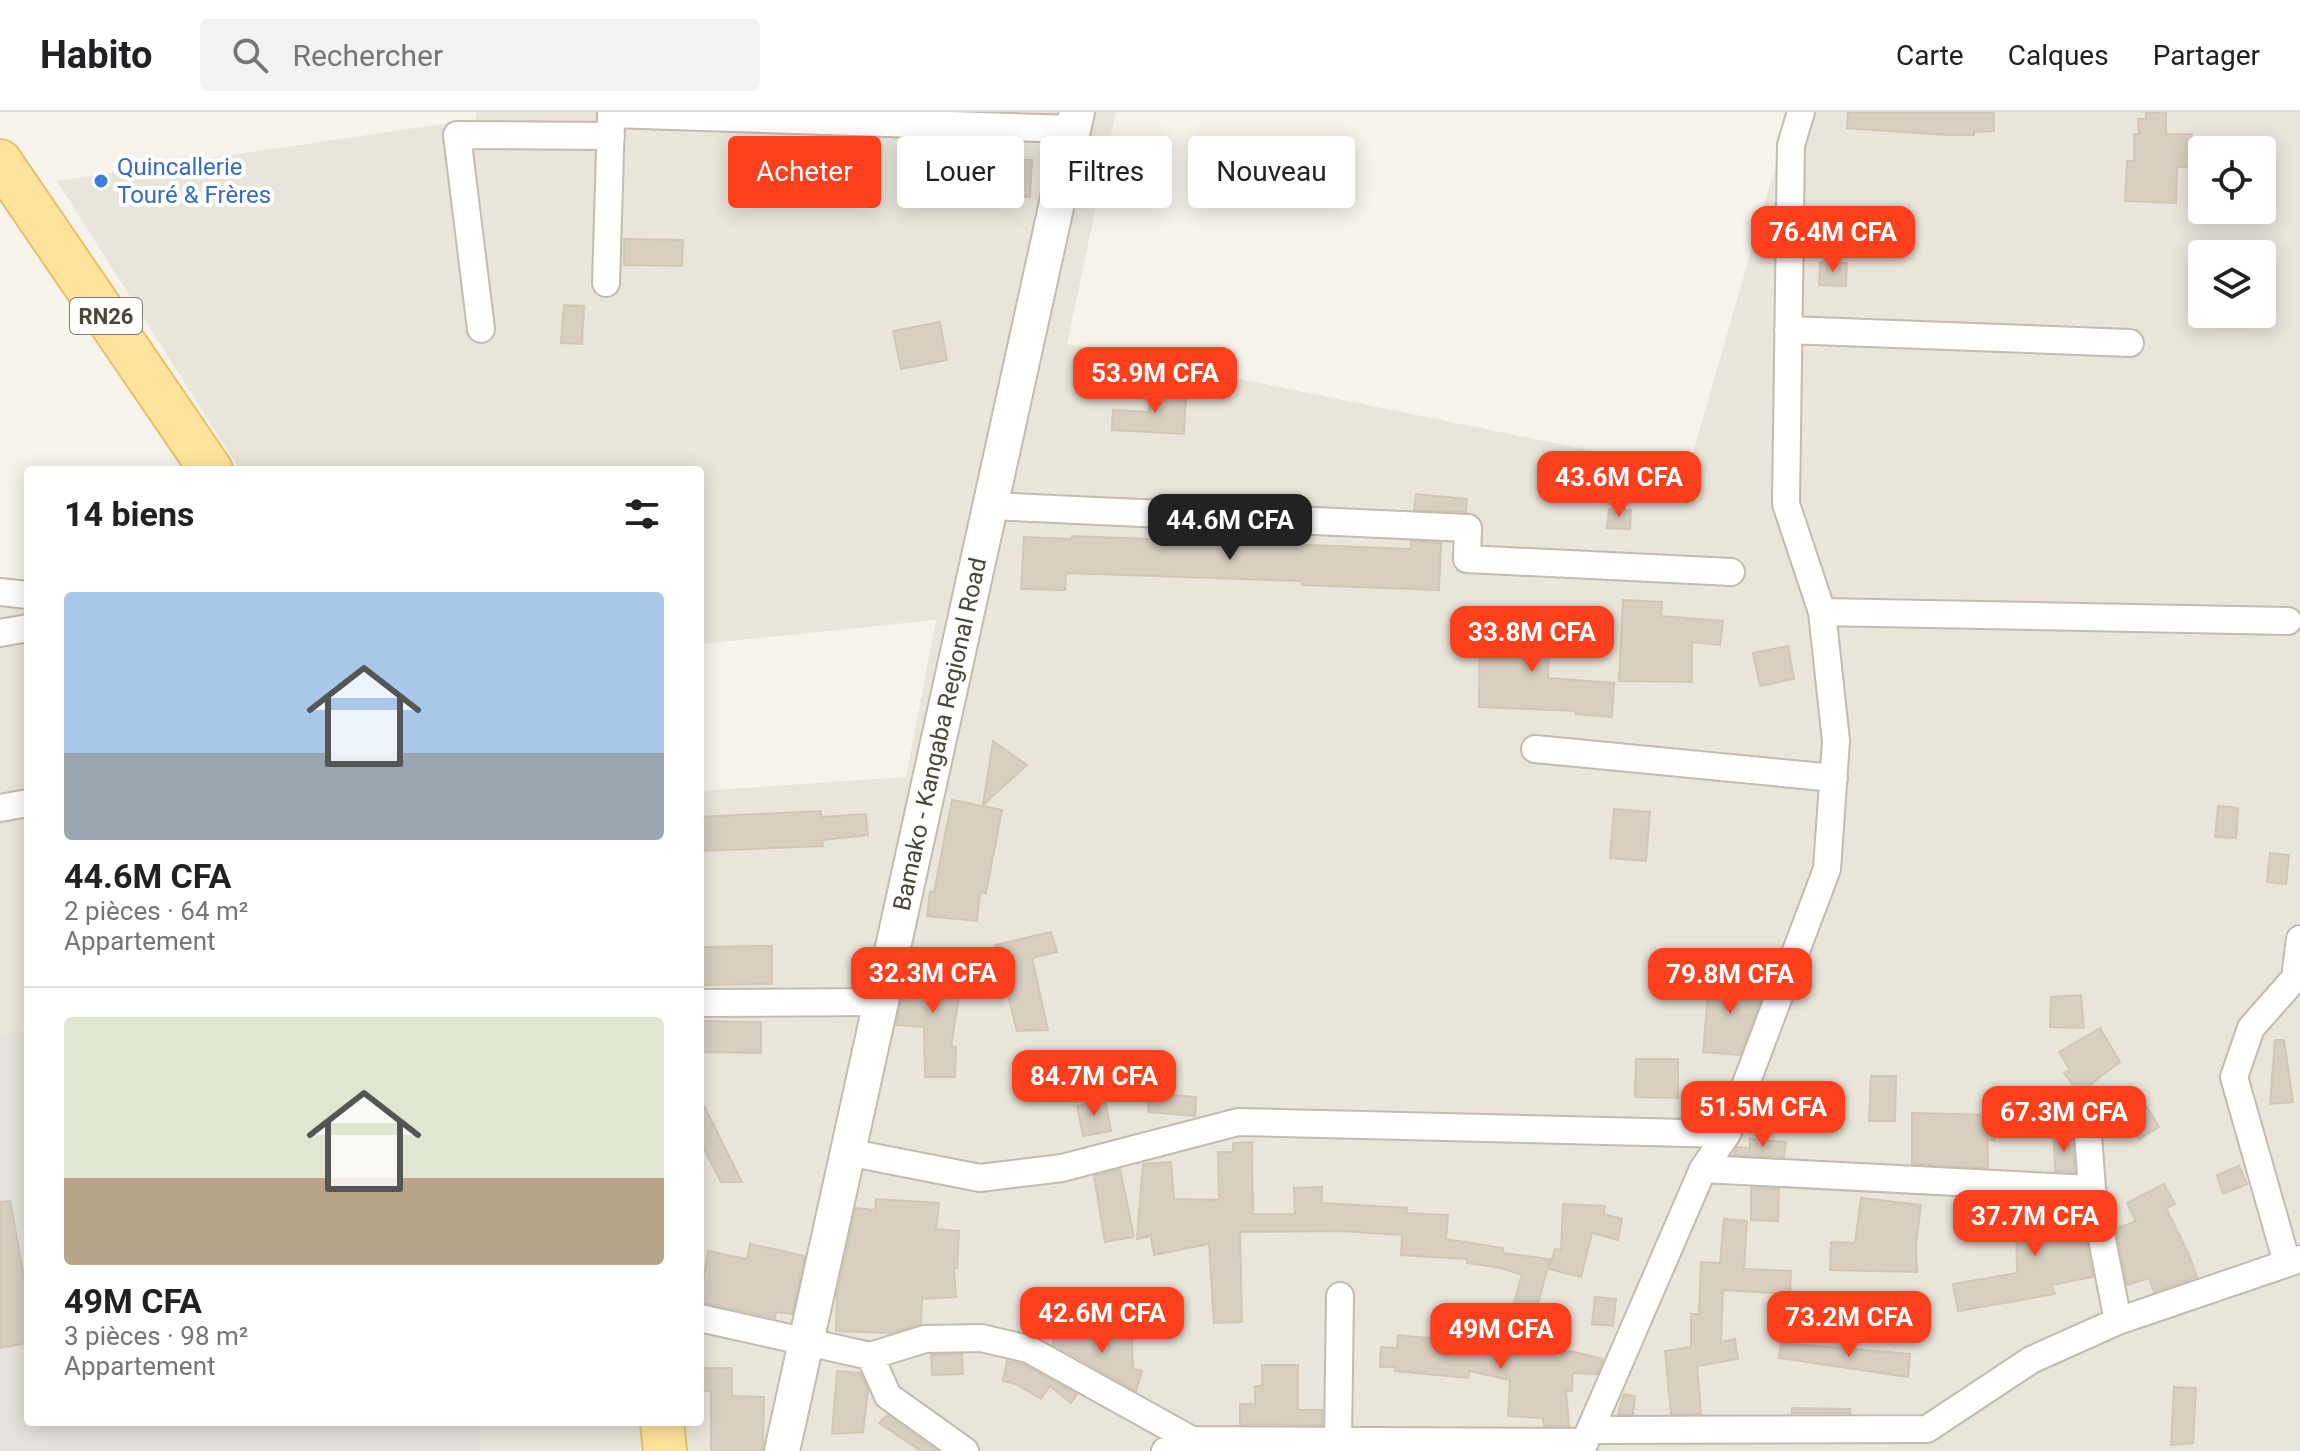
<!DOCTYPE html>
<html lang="fr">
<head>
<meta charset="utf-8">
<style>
	:root { --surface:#fff; --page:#f2f2f2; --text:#202124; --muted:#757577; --line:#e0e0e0; --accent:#fc3f1d }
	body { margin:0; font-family:Roboto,sans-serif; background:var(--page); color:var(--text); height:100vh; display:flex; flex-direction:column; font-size:30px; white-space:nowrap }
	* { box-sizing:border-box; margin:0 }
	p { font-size:26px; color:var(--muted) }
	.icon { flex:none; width:44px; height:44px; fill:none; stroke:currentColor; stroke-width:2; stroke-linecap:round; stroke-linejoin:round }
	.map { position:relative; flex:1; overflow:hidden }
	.sheet { position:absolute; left:24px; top:354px; width:680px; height:960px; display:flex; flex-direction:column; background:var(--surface); border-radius:8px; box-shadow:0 4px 20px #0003 }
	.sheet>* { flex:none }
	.hud { position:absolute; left:728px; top:24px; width:760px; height:72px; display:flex; gap:16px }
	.buttons { position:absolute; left:2188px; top:24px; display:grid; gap:16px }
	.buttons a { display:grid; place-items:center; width:88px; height:88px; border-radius:8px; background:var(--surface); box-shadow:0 4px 20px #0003; font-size:40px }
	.price { position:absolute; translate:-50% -68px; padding:0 18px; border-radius:16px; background:var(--accent); color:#fff; font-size:26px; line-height:52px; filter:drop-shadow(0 2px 4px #0008) }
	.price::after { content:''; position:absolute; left:50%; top:48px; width:24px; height:18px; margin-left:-12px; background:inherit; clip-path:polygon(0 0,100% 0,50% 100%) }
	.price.current { background:#222; color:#fff }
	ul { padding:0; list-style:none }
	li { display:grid; align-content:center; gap:16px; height:424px; padding:0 40px }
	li+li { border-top:2px solid var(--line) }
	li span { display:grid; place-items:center; height:248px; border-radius:8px; color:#555 }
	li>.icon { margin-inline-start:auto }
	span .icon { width:144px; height:144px; fill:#fffc; stroke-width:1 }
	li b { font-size:34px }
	h2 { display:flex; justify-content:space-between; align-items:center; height:96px; padding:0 40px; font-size:34px }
	.tag { padding:0 28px; border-radius:8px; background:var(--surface); box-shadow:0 4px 20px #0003; font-size:28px; line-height:72px }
	.tag.current { background:var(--accent); color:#fff }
	header { display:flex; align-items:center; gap:48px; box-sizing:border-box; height:112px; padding:0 40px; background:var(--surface); border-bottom:2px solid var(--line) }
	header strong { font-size:38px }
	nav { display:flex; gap:44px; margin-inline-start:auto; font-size:28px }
	.search { width:560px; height:72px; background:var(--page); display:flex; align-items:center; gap:20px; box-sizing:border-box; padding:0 28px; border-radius:8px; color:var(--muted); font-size:30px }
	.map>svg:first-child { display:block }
	.residential { fill:#eae5da; fill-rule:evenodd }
	.industrial { fill:#e6e2dd }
	.building { fill:#d8cfc1; stroke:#d3c7b4; stroke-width:2 }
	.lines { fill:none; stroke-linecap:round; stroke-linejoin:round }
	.minor-casing { stroke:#c2bbae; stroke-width:30 }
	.tertiary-casing { stroke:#c2bbae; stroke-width:38 }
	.primary-casing { stroke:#e6c16a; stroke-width:46 }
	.minor { stroke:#fff; stroke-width:26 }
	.tertiary { stroke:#fff; stroke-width:34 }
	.primary { stroke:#ffe39c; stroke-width:42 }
	.shop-dot { fill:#3f7fe0; stroke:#fff; stroke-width:3 }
	.labels { text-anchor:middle; stroke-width:8; stroke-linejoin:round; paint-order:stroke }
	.shield { fill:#fff; stroke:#817c74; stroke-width:2 }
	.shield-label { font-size:22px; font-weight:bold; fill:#4b4439 }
	.shop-label { font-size:24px; fill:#366cbe; stroke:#fff; text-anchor:start }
	.street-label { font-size:24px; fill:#4b4439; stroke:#fff }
</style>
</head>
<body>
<header>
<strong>Habito</strong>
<div class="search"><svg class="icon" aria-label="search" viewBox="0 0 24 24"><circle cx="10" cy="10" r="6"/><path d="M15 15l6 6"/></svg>Rechercher</div>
<nav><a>Carte</a><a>Calques</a><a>Partager</a></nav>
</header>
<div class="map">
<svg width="2300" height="1339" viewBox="0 0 2300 1339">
	<rect width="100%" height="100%" fill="#f6f3ec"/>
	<path class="residential" d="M 476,0 L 1116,0 L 1067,232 L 1688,358 L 1791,0 L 2300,0 L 2300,1339 L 481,1339 L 483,1310 L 700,1310 L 700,679 L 906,665 L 936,508 L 700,532 L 700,358 L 240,358 L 57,69 L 476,7 ZM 2202,38 L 2262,38 L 2262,98 L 2202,98 ZM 2202,142 L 2262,142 L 2262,202 L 2202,202 Z
		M 0,471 L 28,474 L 28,919 L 0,923 Z"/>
	<path class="industrial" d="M 28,919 L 28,1310 L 483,1310 L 481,1339 L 0,1339 L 0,923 Z"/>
	<path class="building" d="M 1848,0 L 1994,0 L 1994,19 L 1974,20 L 1974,23 L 1945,23 L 1847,16 Z
		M 2146,0 L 2166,0 L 2166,22 L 2192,22 L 2191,55 L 2177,55 L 2176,91 L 2125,89 L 2127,49 L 2134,49 L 2134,22 L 2139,22 L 2138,7 L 2146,7 Z
		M 980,46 L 1032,48 L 1030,85 L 978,83 Z
		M 624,127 L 683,128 L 682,154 L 624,153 Z
		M 1820,150 L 1847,151 L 1846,174 L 1819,173 Z
		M 564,193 L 584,194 L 582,232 L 561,231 Z
		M 940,210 L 947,248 L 901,257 L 893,219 Z
		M 1150,280 L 1186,281 L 1184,322 L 1112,318 L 1113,298 L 1149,300 Z
		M 1416,382 L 1467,387 L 1466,400 L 1414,398 Z
		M 1609,397 L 1631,398 L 1630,417 L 1607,416 Z
		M 1072,424 L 1411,437 L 1411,429 L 1441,431 L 1439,478 L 1302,473 L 1302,469 L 1066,461 L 1065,478 L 1021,477 L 1024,425 L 1072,427 Z
		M 1623,488 L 1662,490 L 1661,504 L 1723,509 L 1720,533 L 1692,530 L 1692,570 L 1619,569 Z
		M 1480,509 L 1550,512 L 1548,566 L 1614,571 L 1612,605 L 1575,602 L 1576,599 L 1479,595 Z
		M 1788,534 L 1794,567 L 1760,574 L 1753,541 Z
		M 993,629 L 1027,653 L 983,693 Z
		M 952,688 L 1002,698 L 986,781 L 980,780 L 977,809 L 927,804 L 930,780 L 934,780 Z
		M 2218,694 L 2238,696 L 2236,726 L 2215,725 Z
		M 1614,697 L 1650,700 L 1646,749 L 1610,746 Z
		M 821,699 L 821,705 L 866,702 L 868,723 L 822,728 L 823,734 L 700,739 L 700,705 Z
		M 2270,741 L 2289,743 L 2286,772 L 2267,770 Z
		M 1051,820 L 1057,840 L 1032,846 L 1048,918 L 1017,919 L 995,833 Z
		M 772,834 L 772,872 L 700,873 L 700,835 Z
		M 910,852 L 963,860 L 951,934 L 956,935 L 955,965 L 925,965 L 924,915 L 896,913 Z
		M 1709,870 L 1766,874 L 1740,943 L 1703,940 Z
		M 2081,883 L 2084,916 L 2050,915 L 2051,885 Z
		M 700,909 L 761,910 L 761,941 L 700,940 Z
		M 2100,916 L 2120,950 L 2079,981 L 2064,961 L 2070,958 L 2059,940 Z
		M 2275,928 L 2284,928 L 2293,990 L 2270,992 Z
		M 1636,947 L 1678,947 L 1678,986 L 1635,985 Z
		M 1871,964 L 1896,964 L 1895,1009 L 1869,1009 Z
		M 1149,981 L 1196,985 L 1195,1004 L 1148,1000 Z
		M 700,986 L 742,1070 L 721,1070 L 700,1029 Z
		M 1105,988 L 1111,1019 L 1083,1024 L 1077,994 Z
		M 2145,992 L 2159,1015 L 2139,1027 L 2125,1004 Z
		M 1912,1001 L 1995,1003 L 1994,1028 L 1988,1028 L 1988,1056 L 1912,1052 Z
		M 2067,1019 L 2072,1025 L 2075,1060 L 2055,1059 L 2054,1030 Z
		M 1750,1027 L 1786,1030 L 1784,1045 L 1734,1043 L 1737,1035 L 1750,1036 Z
		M 1252,1030 L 1253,1102 L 1295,1102 L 1294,1076 L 1322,1075 L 1322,1091 L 1407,1096 L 1406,1101 L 1448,1103 L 1446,1127 L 1503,1136 L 1503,1141 L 1550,1147 L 1534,1206 L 1510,1204 L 1522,1163 L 1501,1156 L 1467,1151 L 1467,1147 L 1401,1143 L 1402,1123 L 1340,1119 L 1240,1120 L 1242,1210 L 1214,1211 L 1209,1132 L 1154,1143 L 1151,1124 L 1137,1127 L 1143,1052 L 1171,1050 L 1174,1087 L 1219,1088 L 1218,1040 L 1233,1040 L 1233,1031 Z
		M 2239,1054 L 2247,1072 L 2223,1082 L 2217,1063 Z
		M 1120,1057 L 1134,1125 L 1105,1130 L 1094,1064 Z
		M 2164,1072 L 2175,1092 L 2166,1096 L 2189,1143 L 2197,1165 L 2154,1180 L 2149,1166 L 2127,1173 L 2116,1117 L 2136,1109 L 2127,1091 Z
		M 1751,1076 L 1779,1077 L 1778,1109 L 1751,1108 Z
		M 1861,1086 L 1921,1093 L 1916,1131 L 1917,1160 L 1830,1158 L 1831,1130 L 1855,1131 Z
		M 876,1087 L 939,1091 L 936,1117 L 959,1119 L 957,1156 L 954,1156 L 956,1185 L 922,1187 L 921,1212 L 892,1221 L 836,1219 L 837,1182 L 856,1096 L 875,1098 Z
		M 10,1089 L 24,1165 L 28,1164 L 28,1231 L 0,1236 L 0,1090 Z
		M 2026,1090 L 2079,1092 L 2084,1130 L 2086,1129 L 2093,1165 L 2051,1173 L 2055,1182 L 1958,1199 L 1953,1172 L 2017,1161 L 2016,1096 L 2026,1097 Z
		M 1563,1092 L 1605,1094 L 1604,1102 L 1622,1107 L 1618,1128 L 1592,1121 L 1581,1165 L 1549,1157 L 1555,1137 L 1561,1138 Z
		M 1724,1107 L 1747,1109 L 1744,1157 L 1791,1159 L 1790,1182 L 1723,1178 L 1721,1230 L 1735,1227 L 1738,1247 L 1697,1254 L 1701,1302 L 1671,1302 L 1665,1239 L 1691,1235 L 1691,1202 L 1699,1202 L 1701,1150 L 1720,1151 Z
		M 750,1132 L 805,1144 L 792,1202 L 776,1200 L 775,1206 L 700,1190 L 708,1139 L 747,1147 Z
		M 1595,1185 L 1616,1187 L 1613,1214 L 1592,1212 Z
		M 1054,1218 L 1082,1220 L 1081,1226 L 1132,1224 L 1133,1257 L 1142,1259 L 1136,1279 L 1053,1232 Z
		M 1505,1222 L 1528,1228 L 1525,1238 L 1575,1240 L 1603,1247 L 1597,1262 L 1573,1261 L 1572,1279 L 1566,1279 L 1569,1314 L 1544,1314 L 1543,1306 L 1508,1304 L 1510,1268 L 1469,1259 L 1468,1266 L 1395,1259 L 1396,1255 L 1380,1255 L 1381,1235 L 1397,1236 L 1398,1223 L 1447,1228 L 1446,1234 L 1501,1238 Z
		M 1781,1231 L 1910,1242 L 1908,1265 L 1779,1246 Z
		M 962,1242 L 963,1262 L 932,1263 L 931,1243 Z
		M 1007,1249 L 1022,1252 L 1077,1282 L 1071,1291 L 1050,1274 L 1041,1287 L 1016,1272 L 1003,1269 Z
		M 1262,1253 L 1298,1253 L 1298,1298 L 1322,1298 L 1322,1313 L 1240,1312 L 1240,1292 L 1255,1292 L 1255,1274 L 1262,1274 Z
		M 700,1256 L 732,1256 L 732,1284 L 764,1285 L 763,1339 L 711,1339 L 711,1279 L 700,1279 Z
		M 837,1259 L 860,1261 L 868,1278 L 863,1320 L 832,1322 Z
		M 2174,1275 L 2196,1276 L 2193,1331 L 2171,1333 Z
		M 1624,1282 L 1635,1284 L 1633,1302 L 1618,1302 Z
		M 1792,1296 L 1850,1297 L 1850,1301 L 1792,1301 Z
		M 887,1303 L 937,1339 L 921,1339 L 879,1311 Z"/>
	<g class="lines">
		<g class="minor-casing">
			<path id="minor" d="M 611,2 L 1073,17
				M 606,171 L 611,7
				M 481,217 L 457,23 L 611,24
				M 1788,218 L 2130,231
				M 989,394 L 1468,416 L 1467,447 L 1731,460
				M 0,480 L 28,483
				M 1822,500 L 2288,509
				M 0,521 L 28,516
				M 1535,637 L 1834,666
				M 0,696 L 28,691
				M 700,891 L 880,890
				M 2087,1009 L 2092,1077 L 2118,1209
				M 847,1040 L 980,1066 L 1062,1056 L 1238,1010 L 1727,1022
				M 1703,1057 L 2092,1077
				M 2287,1151 L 2234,965 L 2251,916 L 2295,866 L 2300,827
				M 700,1206 L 870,1244 L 925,1227 L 981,1226 L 1028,1237 L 1192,1328 L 1203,1339
				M 870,1244 L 888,1284 L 965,1339
				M 1591,1318 L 1927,1317 L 2031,1248 L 2118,1209 L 2300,1147
				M 1338,1329 L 1340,1184
				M 1165,1339 L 1192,1328 L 1585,1330
				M 1581,1339 L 1703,1057 L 1727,1022 L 1827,757 L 1836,629 L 1822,500 L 1786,392 L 1791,33 L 1801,0"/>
		</g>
		<g class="tertiary-casing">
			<g id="tertiary">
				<path id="s1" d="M 782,1339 L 1077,0"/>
			</g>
		</g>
		<g class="primary-casing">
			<path id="primary" d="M 0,49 L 211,358
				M 662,1310 L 665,1339"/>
		</g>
		<use href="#minor" class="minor"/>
		<use href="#tertiary" class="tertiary"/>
		<use href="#primary" class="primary"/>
	</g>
	<circle class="shop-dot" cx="101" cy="69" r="8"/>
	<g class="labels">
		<rect class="shield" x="70" y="186" width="72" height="36" rx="6"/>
		<g class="shield-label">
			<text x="106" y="212">RN26</text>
		</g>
		<g class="shop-label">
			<text x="117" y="63">Quincallerie<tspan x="117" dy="28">Touré &amp; Frères</tspan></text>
		</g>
		<g class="street-label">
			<text dy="8" stroke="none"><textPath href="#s1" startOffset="734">Bamako - Kangaba Regional Road</textPath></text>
		</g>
	</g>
</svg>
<div class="buttons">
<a><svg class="icon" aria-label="locate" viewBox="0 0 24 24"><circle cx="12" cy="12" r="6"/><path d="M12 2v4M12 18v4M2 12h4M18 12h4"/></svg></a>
<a><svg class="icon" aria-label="layers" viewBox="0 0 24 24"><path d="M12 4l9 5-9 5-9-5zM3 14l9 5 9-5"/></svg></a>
</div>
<b class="price" style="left:1833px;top:162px">76.4M CFA</b>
<b class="price" style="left:1155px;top:303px">53.9M CFA</b>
<b class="price" style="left:1619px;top:407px">43.6M CFA</b>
<b class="price current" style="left:1230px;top:450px">44.6M CFA</b>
<b class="price" style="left:1532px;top:562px">33.8M CFA</b>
<b class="price" style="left:933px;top:903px">32.3M CFA</b>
<b class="price" style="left:1730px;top:904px">79.8M CFA</b>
<b class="price" style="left:1094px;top:1006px">84.7M CFA</b>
<b class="price" style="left:1763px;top:1037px">51.5M CFA</b>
<b class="price" style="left:2064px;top:1042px">67.3M CFA</b>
<b class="price" style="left:2035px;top:1146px">37.7M CFA</b>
<b class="price" style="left:1102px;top:1243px">42.6M CFA</b>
<b class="price" style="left:1849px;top:1247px">73.2M CFA</b>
<b class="price" style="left:1501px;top:1259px">49M CFA</b>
<div class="hud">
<a class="tag current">Acheter</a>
<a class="tag">Louer</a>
<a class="tag">Filtres</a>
<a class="tag">Nouveau</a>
</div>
<section class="sheet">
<h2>14 biens<svg class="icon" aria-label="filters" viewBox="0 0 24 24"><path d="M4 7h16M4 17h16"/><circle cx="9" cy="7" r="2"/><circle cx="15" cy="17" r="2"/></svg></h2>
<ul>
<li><span style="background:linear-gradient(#a9c7e8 65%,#9aa5b1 0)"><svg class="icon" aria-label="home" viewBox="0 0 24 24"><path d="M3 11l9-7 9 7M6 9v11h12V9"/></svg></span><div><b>44.6M CFA</b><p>2 pièces · 64 m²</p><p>Appartement</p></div></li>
<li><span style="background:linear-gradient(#dfe7d0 65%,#b9a48a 0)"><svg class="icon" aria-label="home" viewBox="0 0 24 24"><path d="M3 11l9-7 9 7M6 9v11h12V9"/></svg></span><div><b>49M CFA</b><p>3 pièces · 98 m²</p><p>Appartement</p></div></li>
</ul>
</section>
</div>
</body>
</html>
